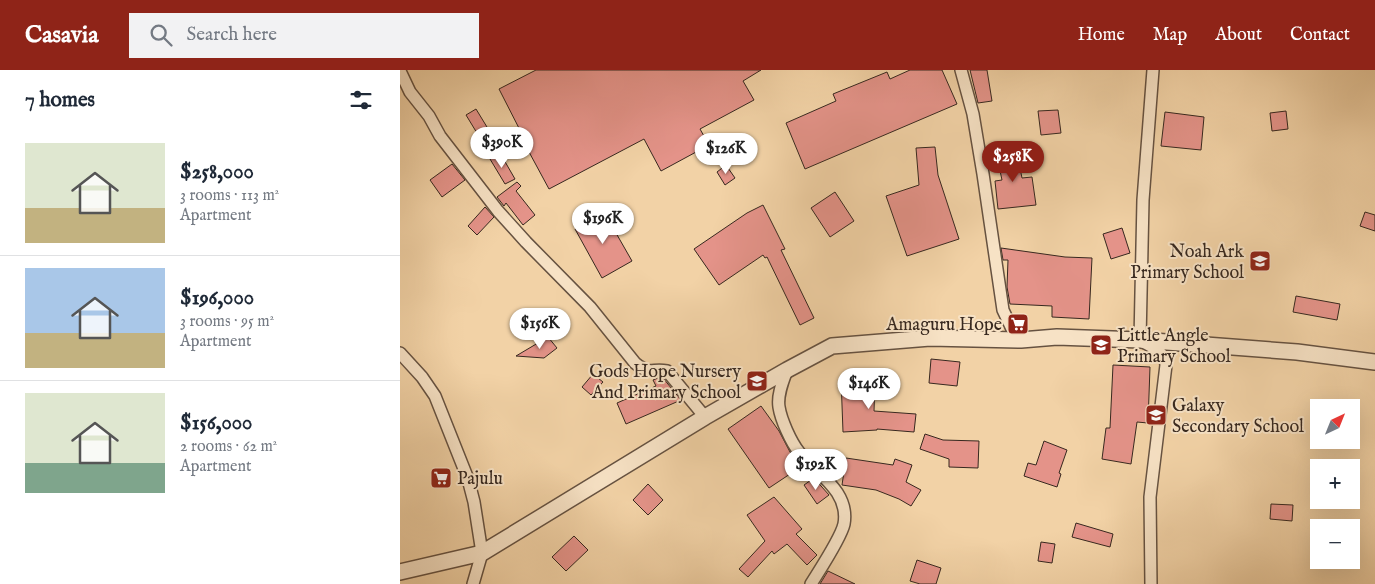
<!DOCTYPE html>
<html lang="en">
<head>
<meta charset="utf-8">
<style>
	:root { --surface:#fff; --page:#f2f2f3; --text:#1f2937; --muted:#747a83; --line:#e0e1e3; --accent:#8f2418 }
	body { margin:0; font-family:"IM FELL English",serif; background:var(--page); color:var(--text); height:100vh; display:flex; flex-direction:column; font-size:19px; white-space:nowrap }
	* { box-sizing:border-box; margin:0 }
	p { font-size:16px; color:var(--muted) }
	.icon { flex:none; width:28px; height:28px; fill:none; stroke:currentColor; stroke-width:2; stroke-linecap:round; stroke-linejoin:round }
	.map { position:relative; flex:1; overflow:hidden }
	.side { display:flex; flex-direction:column; background:var(--surface); width:400px }
	.side>* { flex:none }
	.needle { width:32px; rotate:43deg }
	.fabs { position:absolute; left:910px; top:329px; display:grid; gap:10px }
	.fabs a { display:grid; place-items:center; width:50px; height:50px; border-radius:0px; background:var(--surface); box-shadow:0 5px 20px #0002; font-size:25px }
	.price { position:absolute; translate:-50% -42px; padding:0 11px; border-radius:18px; background:#fff; color:#222; font-size:16px; line-height:32px; filter:drop-shadow(0 1px 2px #0008) }
	.price::after { content:''; position:absolute; left:50%; top:30px; width:15px; height:11px; margin-left:-8px; background:inherit; clip-path:polygon(0 0,100% 0,50% 100%) }
	.price.on { background:var(--accent); color:#fff }
	ul { padding:0; list-style:none }
	li { display:flex; align-items:center; gap:15px; height:125px; padding:0 25px }
	li+li { border-top:1px solid var(--line) }
	li span { display:grid; place-items:center; flex:none; width:140px; height:100px; border-radius:0px; color:#555 }
	li>.icon { margin-inline-start:auto }
	span .icon { width:60px; height:60px; fill:#fffc; stroke-width:1 }
	li b { font-size:21px }
	h2 { display:flex; justify-content:space-between; align-items:center; height:60px; padding:0 25px; font-size:21px }
	header { display:flex; align-items:center; gap:30px; box-sizing:border-box; height:70px; padding:0 25px; background:var(--accent); color:#fff }
	header strong { font-size:24px }
	nav { display:flex; gap:28px; margin-inline-start:auto; font-size:18px }
	.search { width:350px; height:45px; background:var(--page); display:flex; align-items:center; gap:12px; box-sizing:border-box; padding:0 18px; border-radius:0px; color:var(--muted); font-size:19px }
	main { display:flex; flex:1; min-height:0 }
	.map>svg:first-child { display:block }
	.building { fill:#e49389; stroke:#37281f }
	.lines { fill:none; stroke-linecap:round; stroke-linejoin:round }
	.minor-casing { stroke:#665241; stroke-width:14 }
	.tertiary-casing { stroke:#665241; stroke-width:18 }
	.minor { stroke:#f7e2c5; stroke-width:11 }
	.tertiary { stroke:#f7e2c5; stroke-width:15 }
	.labels { text-anchor:middle; stroke-width:4; stroke-linejoin:round; paint-order:stroke }
	.poi-label { font-size:18px; fill:#37281f; stroke:#f7e2c5; text-anchor:end }
</style>
</head>
<body>
<header>
<strong>Casavia</strong>
<div class="search"><svg class="icon" aria-label="search" viewBox="0 0 24 24"><circle cx="10" cy="10" r="6"/><path d="M15 15l6 6"/></svg>Search here</div>
<nav><a>Home</a><a>Map</a><a>About</a><a>Contact</a></nav>
</header>
<main>
<section class="side">
<h2>7 homes<svg class="icon" aria-label="filters" viewBox="0 0 24 24"><path d="M4 7h16M4 17h16"/><circle cx="9" cy="7" r="2"/><circle cx="15" cy="17" r="2"/></svg></h2>
<ul>
<li><span style="background:linear-gradient(#dfe7d0 65%,#c2b280 0)"><svg class="icon" aria-label="home" viewBox="0 0 24 24"><path d="M3 11l9-7 9 7M6 9v11h12V9"/></svg></span><div><b>$258,000</b><p>3 rooms · 113 m²</p><p>Apartment</p></div></li>
<li><span style="background:linear-gradient(#a9c7e8 65%,#c2b280 0)"><svg class="icon" aria-label="home" viewBox="0 0 24 24"><path d="M3 11l9-7 9 7M6 9v11h12V9"/></svg></span><div><b>$196,000</b><p>3 rooms · 95 m²</p><p>Apartment</p></div></li>
<li><span style="background:linear-gradient(#dfe7d0 70%,#7fa58c 0)"><svg class="icon" aria-label="home" viewBox="0 0 24 24"><path d="M3 11l9-7 9 7M6 9v11h12V9"/></svg></span><div><b>$156,000</b><p>2 rooms · 62 m²</p><p>Apartment</p></div></li>
</ul>
</section>
<div class="map">
<svg width="975" height="514" viewBox="0 0 975 514">
	<rect width="100%" height="100%" fill="#f2d2a6"/>
	<filter id="stains"><feTurbulence type="fractalNoise" baseFrequency=".004" numOctaves="4"/><feColorMatrix values="0 0 0 0 .2 0 0 0 0 .09 0 0 0 0 .02 0 0 0 .5 -.17"/></filter>
	<radialGradient id="worn" r=".72"><stop offset=".6" stop-color="#630" stop-opacity="0"/><stop offset="1" stop-color="#630" stop-opacity=".3"/></radialGradient>
	<path class="building" d="M 136,0 L 361,0 L 343,11 L 354,30 L 300,59 L 309,75 L 261,101 L 244,69 L 149,119 L 122,69 L 124,68 L 99,19 Z
		M 510,0 L 542,0 L 557,34 L 405,99 L 386,53 L 436,31 L 433,24 L 487,2 L 490,9 Z
		M 570,0 L 587,0 L 592,31 L 578,33 Z
		M 76,39 L 90,62 L 80,68 L 66,45 Z
		M 658,40 L 661,63 L 641,65 L 638,41 Z
		M 886,41 L 888,59 L 872,61 L 870,43 Z
		M 765,42 L 804,47 L 801,80 L 761,76 Z
		M 535,77 L 538,105 L 559,169 L 507,186 L 486,126 L 519,115 L 516,78 Z
		M 616,78 L 622,108 L 632,107 L 636,135 L 598,139 L 595,111 L 602,110 L 596,82 Z
		M 100,83 L 115,109 L 105,114 L 90,89 Z
		M 52,94 L 65,110 L 42,127 L 30,110 Z
		M 326,95 L 335,108 L 325,115 L 317,102 Z
		M 117,112 L 121,116 L 116,121 L 135,145 L 123,155 L 106,133 L 104,136 L 97,127 Z
		M 435,122 L 454,151 L 430,167 L 411,138 Z
		M 363,135 L 385,179 L 381,180 L 414,248 L 400,255 L 367,187 L 365,188 L 363,185 L 319,215 L 294,179 L 347,143 Z
		M 85,137 L 94,147 L 77,165 L 68,156 Z
		M 204,142 L 232,191 L 202,208 L 175,159 Z
		M 965,142 L 975,145 L 975,161 L 960,156 Z
		M 722,158 L 730,183 L 711,189 L 703,164 Z
		M 601,178 L 665,187 L 692,188 L 689,249 L 652,247 L 652,236 L 610,234 L 607,217 L 608,190 L 603,190 Z
		M 896,226 L 940,234 L 937,250 L 893,242 Z
		M 148,267 L 157,278 L 144,288 L 116,286 Z
		M 531,289 L 560,292 L 557,316 L 529,313 Z
		M 713,295 L 750,297 L 748,353 L 737,352 L 731,394 L 702,389 L 706,358 L 710,358 Z
		M 193,304 L 203,312 L 191,325 L 182,317 Z
		M 258,308 L 263,308 L 281,330 L 226,354 L 217,333 L 256,316 L 253,310 Z
		M 441,308 L 475,309 L 474,341 L 516,344 L 514,362 L 477,359 L 477,360 L 443,362 Z
		M 361,336 L 379,361 L 390,382 L 402,396 L 369,418 L 328,359 Z
		M 525,364 L 543,370 L 579,371 L 578,398 L 549,397 L 549,389 L 520,379 Z
		M 644,371 L 667,380 L 659,403 L 661,404 L 657,417 L 624,406 L 628,393 L 636,395 Z
		M 446,388 L 493,395 L 495,389 L 512,395 L 506,412 L 521,420 L 511,436 L 499,429 L 476,420 L 442,415 Z
		M 414,408 L 429,425 L 417,434 L 404,415 Z
		M 248,414 L 263,430 L 248,445 L 233,430 Z
		M 374,427 L 402,459 L 396,464 L 417,485 L 407,495 L 387,474 L 374,484 L 372,481 L 348,507 L 339,499 L 365,471 L 347,445 Z
		M 871,434 L 893,435 L 892,451 L 870,449 Z
		M 676,453 L 713,464 L 710,477 L 672,467 Z
		M 174,466 L 188,480 L 166,501 L 152,487 Z
		M 641,472 L 655,474 L 652,493 L 638,491 Z
		M 517,490 L 541,498 L 536,514 L 520,514 L 510,511 Z
		M 428,501 L 455,514 L 420,514 Z"/>
	<g class="lines">
		<g class="minor-casing">
			<path id="minor" d="M 561,0 L 573,44 L 583,104 L 603,240 L 612,259 L 621,270
				M 0,1 L 10,22 L 29,46 L 40,66 L 98,141 L 126,172 L 190,237 L 235,293 C 251,306 251,298 267,301 L 305,347
				M 0,283 L 22,307 L 35,326 L 68,409 L 74,432 L 82,483 L 73,514
				M 387,300 C 383,311 377,325 379,337 C 381,350 391,372 399,382 C 416,403 450,421 444,454 C 441,468 419,501 411,514
				M 751,514 L 750,427 L 766,295 C 765,281 751,277 740,270 L 743,130 L 753,0"/>
		</g>
		<g class="tertiary-casing">
			<path id="tertiary" d="M 0,502 L 82,483 L 305,347 L 387,300 L 432,276 L 530,268 L 621,270 L 657,267 L 740,270 L 897,282 L 975,292"/>
		</g>
		<use href="#minor" class="minor"/>
		<use href="#tertiary" class="tertiary"/>
	</g>
	<defs>
		<g id="school-square" transform="scale(1.125)"><rect x="-9" y="-9" width="18" height="18" rx="4" fill="#8f2418" stroke="#f7e2c5"/><path d="M0-5L7-2L0 1L-7-2ZM-4 1L0 2.5L4 1V4Q0 6-4 4Z" fill="#fff"/></g>
		<g id="supermarket-square" transform="scale(1.125)"><rect x="-9" y="-9" width="18" height="18" rx="4" fill="#8f2418" stroke="#f7e2c5"/><path d="M-6-5.5h2.5l.6 2H6L4.5 2H-2.5L-4.4-4H-6ZM-1.5 3.2a1.3 1.3 0 1 0 .1 0ZM3 3.2a1.3 1.3 0 1 0 .1 0Z" fill="#fff"/></g>
	</defs>
	<g fill-rule="evenodd">
		<use href="#school-square" x="860" y="191"/>
		<use href="#supermarket-square" x="618" y="254"/>
		<use href="#school-square" x="701" y="275"/>
		<use href="#school-square" x="357" y="311"/>
		<use href="#school-square" x="756" y="345"/>
		<use href="#supermarket-square" x="41" y="408"/>
	</g>
	<g class="labels">
		<g class="poi-label">
			<text x="844" y="187">Noah Ark<tspan x="844" dy="21">Primary School</tspan></text>
			<text x="602" y="260">Amaguru Hope</text>
			<text x="717" y="271" text-anchor="start">Little Angle<tspan x="717" dy="21">Primary School</tspan></text>
			<text x="341" y="307">Gods Hope Nursery<tspan x="341" dy="21">And Primary School</tspan></text>
			<text x="772" y="341" text-anchor="start">Galaxy<tspan x="772" dy="21">Secondary School</tspan></text>
			<text x="57" y="414" text-anchor="start">Pajulu</text>
		</g>
	</g>
	<rect width="100%" height="100%" filter="url(#stains)"/>
	<rect width="100%" height="100%" fill="url(#worn)"/>
</svg>
<div class="fabs">
<a><svg class="needle" viewBox="-14 -14 28 28"><path d="M0-13l5 13h-10z" fill="#e53935"/><path d="M0 13l5-13h-10z" fill="#747a83"/></svg></a>
<a>+</a>
<a>−</a>
</div>
<b class="price" style="left:102px;top:99px">$390K</b>
<b class="price" style="left:326px;top:105px">$126K</b>
<b class="price on" style="left:613px;top:113px">$258K</b>
<b class="price" style="left:203px;top:175px">$196K</b>
<b class="price" style="left:140px;top:280px">$156K</b>
<b class="price" style="left:469px;top:340px">$146K</b>
<b class="price" style="left:416px;top:421px">$192K</b>
</div>
</main>
</body>
</html>
